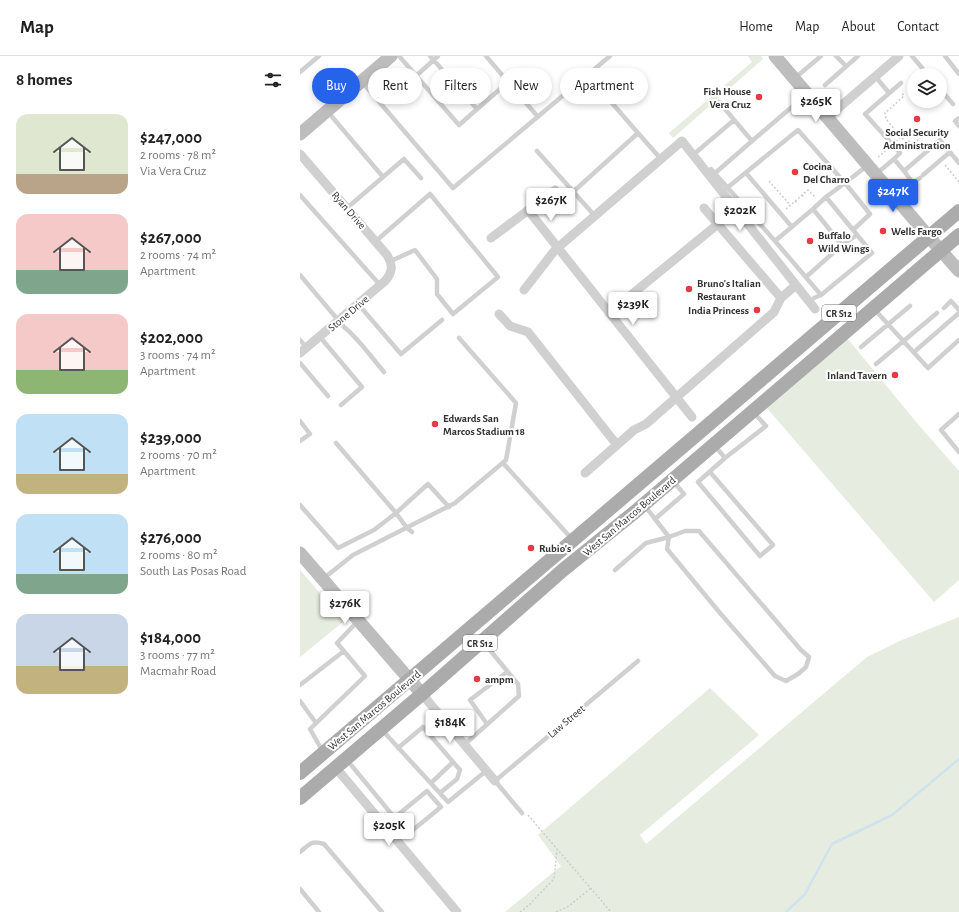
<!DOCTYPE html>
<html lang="en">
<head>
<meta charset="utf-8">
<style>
	:root { --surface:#fff; --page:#f2f2f2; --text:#222; --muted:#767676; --line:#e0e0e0; --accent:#2563eb }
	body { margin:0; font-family:"Alegreya Sans",sans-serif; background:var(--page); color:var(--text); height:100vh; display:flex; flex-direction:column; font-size:15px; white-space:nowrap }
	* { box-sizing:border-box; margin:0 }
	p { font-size:13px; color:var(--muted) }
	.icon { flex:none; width:22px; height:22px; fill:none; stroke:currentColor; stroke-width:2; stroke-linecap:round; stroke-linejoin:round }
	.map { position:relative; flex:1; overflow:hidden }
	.side { display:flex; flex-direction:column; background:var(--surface); width:300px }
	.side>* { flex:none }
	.top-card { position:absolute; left:12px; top:12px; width:380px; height:36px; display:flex; gap:8px }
	.controls { position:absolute; left:607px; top:12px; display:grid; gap:8px }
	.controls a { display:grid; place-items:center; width:40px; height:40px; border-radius:50%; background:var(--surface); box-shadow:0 2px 6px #0003; font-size:20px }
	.price { position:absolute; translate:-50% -34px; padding:0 9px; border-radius:4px; background:#fff; color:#222; font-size:13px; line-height:26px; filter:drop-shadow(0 1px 2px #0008) }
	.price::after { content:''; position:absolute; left:50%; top:24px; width:12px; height:9px; margin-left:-6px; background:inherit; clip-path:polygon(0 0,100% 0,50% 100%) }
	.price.current { background:var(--accent); color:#fff }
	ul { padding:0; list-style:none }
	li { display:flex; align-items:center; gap:12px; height:100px; padding:0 16px }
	li span { display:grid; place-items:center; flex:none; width:112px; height:80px; border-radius:12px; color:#555 }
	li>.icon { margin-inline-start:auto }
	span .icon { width:48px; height:48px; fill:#fffc; stroke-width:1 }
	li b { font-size:17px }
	h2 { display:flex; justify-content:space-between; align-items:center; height:48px; padding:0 16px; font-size:17px }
	.chip { padding:0 14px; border-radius:18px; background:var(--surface); box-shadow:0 2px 6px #0003; font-size:14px; line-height:36px }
	.chip.current { background:var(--accent); color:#fff }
	header { display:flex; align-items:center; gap:24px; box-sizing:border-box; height:56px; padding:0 20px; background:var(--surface); border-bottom:1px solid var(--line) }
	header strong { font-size:19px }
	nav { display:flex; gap:22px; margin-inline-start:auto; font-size:14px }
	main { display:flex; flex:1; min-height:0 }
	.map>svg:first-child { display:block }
	.green { fill:#e6ecdf }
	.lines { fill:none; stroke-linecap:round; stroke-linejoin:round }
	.stream { stroke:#cfe2ee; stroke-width:2.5 }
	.path { stroke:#cdcdcd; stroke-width:1.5; stroke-dasharray:2 2; stroke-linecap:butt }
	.lane { stroke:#d0d0d0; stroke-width:4.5 }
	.street { stroke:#d0d0d0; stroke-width:9 }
	.secondary { stroke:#bdbdbd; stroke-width:13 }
	.primary { stroke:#ababab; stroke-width:14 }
	.poi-dot { fill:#e63946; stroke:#fff; stroke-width:1.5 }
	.labels { text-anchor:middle; stroke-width:4; stroke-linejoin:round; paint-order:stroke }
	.shield { fill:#fff; stroke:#707070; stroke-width:1 }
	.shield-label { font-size:10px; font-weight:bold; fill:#333 }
	.poi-label { font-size:11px; font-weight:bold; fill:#333; stroke:#fff; text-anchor:start }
	.street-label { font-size:11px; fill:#333; stroke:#fff }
</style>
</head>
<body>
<header>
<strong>Map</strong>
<nav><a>Home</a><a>Map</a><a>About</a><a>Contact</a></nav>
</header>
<main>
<section class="side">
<h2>8 homes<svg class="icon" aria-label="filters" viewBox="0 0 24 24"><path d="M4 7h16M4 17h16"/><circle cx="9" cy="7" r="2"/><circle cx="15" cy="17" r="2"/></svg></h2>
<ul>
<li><span style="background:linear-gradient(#dfe7d0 75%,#b9a48a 0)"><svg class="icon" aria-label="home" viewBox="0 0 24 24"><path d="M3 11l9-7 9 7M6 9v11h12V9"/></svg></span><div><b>$247,000</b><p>2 rooms · 78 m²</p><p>Via Vera Cruz</p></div></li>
<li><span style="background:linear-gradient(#f6c9c9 70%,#7fa58c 0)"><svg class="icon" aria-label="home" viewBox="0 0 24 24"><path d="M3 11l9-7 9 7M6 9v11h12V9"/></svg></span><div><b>$267,000</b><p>2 rooms · 74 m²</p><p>Apartment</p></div></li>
<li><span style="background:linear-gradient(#f6c9c9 70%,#8fb573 0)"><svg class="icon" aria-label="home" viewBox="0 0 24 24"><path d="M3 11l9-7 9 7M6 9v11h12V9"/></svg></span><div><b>$202,000</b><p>3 rooms · 74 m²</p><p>Apartment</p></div></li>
<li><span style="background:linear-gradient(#bfe0f5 75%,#c2b280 0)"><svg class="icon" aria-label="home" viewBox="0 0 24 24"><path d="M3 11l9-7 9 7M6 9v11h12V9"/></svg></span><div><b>$239,000</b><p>2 rooms · 70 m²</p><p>Apartment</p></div></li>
<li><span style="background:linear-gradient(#bfe0f5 75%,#7fa58c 0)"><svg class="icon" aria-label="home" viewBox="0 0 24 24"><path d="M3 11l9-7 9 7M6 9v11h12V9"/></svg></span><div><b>$276,000</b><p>2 rooms · 80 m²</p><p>South Las Posas Road</p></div></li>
<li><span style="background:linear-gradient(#c9d6e8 65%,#c2b280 0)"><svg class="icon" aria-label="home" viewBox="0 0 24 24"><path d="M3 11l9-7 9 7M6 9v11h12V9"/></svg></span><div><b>$184,000</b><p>3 rooms · 77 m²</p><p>Macmahr Road</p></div></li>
</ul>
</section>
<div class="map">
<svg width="659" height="856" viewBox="0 0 659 856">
	<rect width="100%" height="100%" fill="#fff"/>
	<path class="green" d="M 448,0 L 461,0 L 463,3 L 373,82 L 369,77 L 452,6 Z
		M 547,282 L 617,367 L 659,415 L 659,524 L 634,546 L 466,351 Z
		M 0,514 L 44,565 L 0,601 Z
		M 659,561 L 659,856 L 205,856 L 261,810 L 238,779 L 410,632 L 459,679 L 340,779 L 346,788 L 567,601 L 602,584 Z"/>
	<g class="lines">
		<path class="stream" d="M 486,856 L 505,838 L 532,788 L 592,759 L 659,703"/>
		<path class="path" d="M 601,81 L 586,63 L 585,57 L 604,40 L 602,37
			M 596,85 L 601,81 L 606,86 L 609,85 L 613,89 L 619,83
			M 578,101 L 589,92
			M 645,109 L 659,126
			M 469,125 L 490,149
			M 502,139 L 505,142
			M 495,145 L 498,148
			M 486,153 L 508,134 L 516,142
			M 228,759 L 311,856
			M 220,856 L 229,849 L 254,823 L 257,794
			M 256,856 L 269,850 L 291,832"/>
		<path class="lane" d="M 99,0 L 159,69 L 208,26
			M 130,0 L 177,53
			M 186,0 L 238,61
			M 536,0 L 546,10
			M 612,0 L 628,19
			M 645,0 L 659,18
			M 0,16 L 19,0
			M 116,20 L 138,0
			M 575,20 L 589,37
			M 495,22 L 521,0
			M 63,27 L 153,132 L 310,0
			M 525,29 L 558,0
			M 640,33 L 653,48
			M 305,39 L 338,77
			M 28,56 L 83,121 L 47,152
			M 659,62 L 655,65 L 659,70
			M 452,85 L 507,38
			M 237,95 L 295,160
			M 393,99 L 434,64
			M 594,103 L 600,97 L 565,58 L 601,27
			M 604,115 L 613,127 L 620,122
			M 407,116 L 411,113 L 475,185 L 521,239 L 514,242
			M 446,117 L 492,171
			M 414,118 L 452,85 L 419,46
			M 576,118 L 594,103 L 604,115 L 640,84 L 659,107
			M 623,119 L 650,96
			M 83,121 L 104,103 L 121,122
			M 427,132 L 498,74 L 545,127 L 570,158 L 553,174
			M 273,136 L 338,77 L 361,103
			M 0,139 L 80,229
			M 526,141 L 513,153 L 542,189
			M 76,185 L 130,138 L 198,221 L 153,258 L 137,238 L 137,223 L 115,194 L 91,205
			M 475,185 L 513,153
			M 0,219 L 44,271 C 59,283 71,301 84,316
			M 506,221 L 542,189 L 557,179
			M 521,239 L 572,197 L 526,141 L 545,127 L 568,109
			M 58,248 L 101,298 L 142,264
			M 644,252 L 651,245 L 659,254
			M 575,254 L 628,312 L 659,284
			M 20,281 L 62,331 L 41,349
			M 0,284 L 7,292
			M 561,291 L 610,250
			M 614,296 L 659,257
			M 0,307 L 28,340
			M 576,308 L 637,257
			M 659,358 L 641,374 L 659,396
			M 0,365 L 10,378 L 0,385
			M 415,390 L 425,402
			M 203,407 L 272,483
			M 410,416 L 473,489 L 460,500 L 398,426 L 425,402 L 466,370 L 454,357
			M 0,449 L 38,492 L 74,474 L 96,457 L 36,387
			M 345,450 L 355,463 L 384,438 L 373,425
			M 112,476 L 107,472 L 96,457 L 128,428 L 149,451
			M 315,514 L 346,487 L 369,481 L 385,475 L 399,475 L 501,594 L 509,601 L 506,611 L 498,618 L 486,625 L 475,620 L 420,557 L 367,493 L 369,481 L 355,463
			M 24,522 L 53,499 L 155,447 L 206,404 L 216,347 L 159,282
			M 0,629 L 44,595
			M 0,645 L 16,667
			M 187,668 L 170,644 L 207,616
			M 83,675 L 148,746 L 186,715
			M 164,689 L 219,640 L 218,628 L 184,587
			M 98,692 L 123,671 L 160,714 L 157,723 L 140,737
			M 23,696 L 10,673 L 65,620 L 37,587 L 58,565
			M 47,704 L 108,778 L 141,751 L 127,735 L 94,762
			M 131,727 L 153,706
			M 222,757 L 195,725 L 338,605
			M 0,796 C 10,788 11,784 24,788 L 82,856
			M 0,833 L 19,856"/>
		<path class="street" d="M 528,61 L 599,0
			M 0,98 L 87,199 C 93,209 93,216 85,225 L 0,297
			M 404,152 L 481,242
			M 228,154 L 392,361
			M 191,182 L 255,134
			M 224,234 L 255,194 L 382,85 L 515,253
			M 309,257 L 418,168
			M 199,258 L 210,270 L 228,276 L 317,389
			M 285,417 L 334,374 L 346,368 L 474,256 L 481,242 L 496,229
			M 122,638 L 195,725
			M 36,712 L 157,856"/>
		<path class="secondary" d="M 475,0 L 629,181 L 659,215
			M 0,78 L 91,0
			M 0,497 L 122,638"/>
		<path class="primary" d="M 0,717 L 659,155
			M 0,742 L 122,638 L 263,514 L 336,455 L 659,179"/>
	</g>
	<g class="poi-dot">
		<circle cx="459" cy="41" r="4"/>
		<circle cx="617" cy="63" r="4"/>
		<circle cx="495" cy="116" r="4"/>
		<circle cx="583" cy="175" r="4"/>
		<circle cx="510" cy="185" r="4"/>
		<circle cx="389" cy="233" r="4"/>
		<circle cx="457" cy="254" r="4"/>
		<circle cx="595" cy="319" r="4"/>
		<circle cx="135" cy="368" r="4"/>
		<circle cx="231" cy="492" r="4"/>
		<circle cx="177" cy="623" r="4"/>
	</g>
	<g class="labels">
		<g class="shield">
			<rect x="522" y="249" width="34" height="16" rx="3"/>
			<rect x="163" y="579" width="34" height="16" rx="3"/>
		</g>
		<g class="shield-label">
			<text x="539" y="261">CR S12</text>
			<text x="180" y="591">CR S12</text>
		</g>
		<g class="poi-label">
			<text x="451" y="39" text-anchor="end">Fish House<tspan x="451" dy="13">Vera Cruz</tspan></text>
			<text x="617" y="80" text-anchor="middle">Social Security<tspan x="617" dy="13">Administration</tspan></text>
			<text x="503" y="114">Cocina<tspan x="503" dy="13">Del Charro</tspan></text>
			<text x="591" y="179">Wells Fargo</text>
			<text x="518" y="183">Buffalo<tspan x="518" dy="13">Wild Wings</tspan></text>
			<text x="397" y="231">Bruno's Italian<tspan x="397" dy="13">Restaurant</tspan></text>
			<text x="449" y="258" text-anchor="end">India Princess</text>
			<text x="587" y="323" text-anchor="end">Inland Tavern</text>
			<text x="143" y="366">Edwards San<tspan x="143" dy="13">Marcos Stadium 18</tspan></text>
			<text x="239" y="496">Rubio's</text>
			<text x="185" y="627">ampm</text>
		</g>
		<g class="street-label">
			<text transform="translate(49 154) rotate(49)" y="4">Ryan Drive</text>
			<text transform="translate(48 257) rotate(-40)" y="4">Stone Drive</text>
			<text transform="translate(329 460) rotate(-40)" y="4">West San Marcos Boulevard</text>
			<text transform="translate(74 654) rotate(-40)" y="4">West San Marcos Boulevard</text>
			<text transform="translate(266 665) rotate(-40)" y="4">Law Street</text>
		</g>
	</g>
</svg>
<div class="controls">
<a><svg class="icon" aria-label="layers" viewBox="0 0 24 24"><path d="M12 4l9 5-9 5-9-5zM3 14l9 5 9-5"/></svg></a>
</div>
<b class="price" style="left:516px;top:67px">$265K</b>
<b class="price current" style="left:593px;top:157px">$247K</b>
<b class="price" style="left:251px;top:166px">$267K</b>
<b class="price" style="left:440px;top:176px">$202K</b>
<b class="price" style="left:333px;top:270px">$239K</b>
<b class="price" style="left:45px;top:569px">$276K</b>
<b class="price" style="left:150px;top:688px">$184K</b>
<b class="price" style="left:89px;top:791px">$205K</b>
<div class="top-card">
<a class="chip current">Buy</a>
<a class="chip">Rent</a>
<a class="chip">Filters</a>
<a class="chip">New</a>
<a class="chip">Apartment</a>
</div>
</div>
</main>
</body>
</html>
